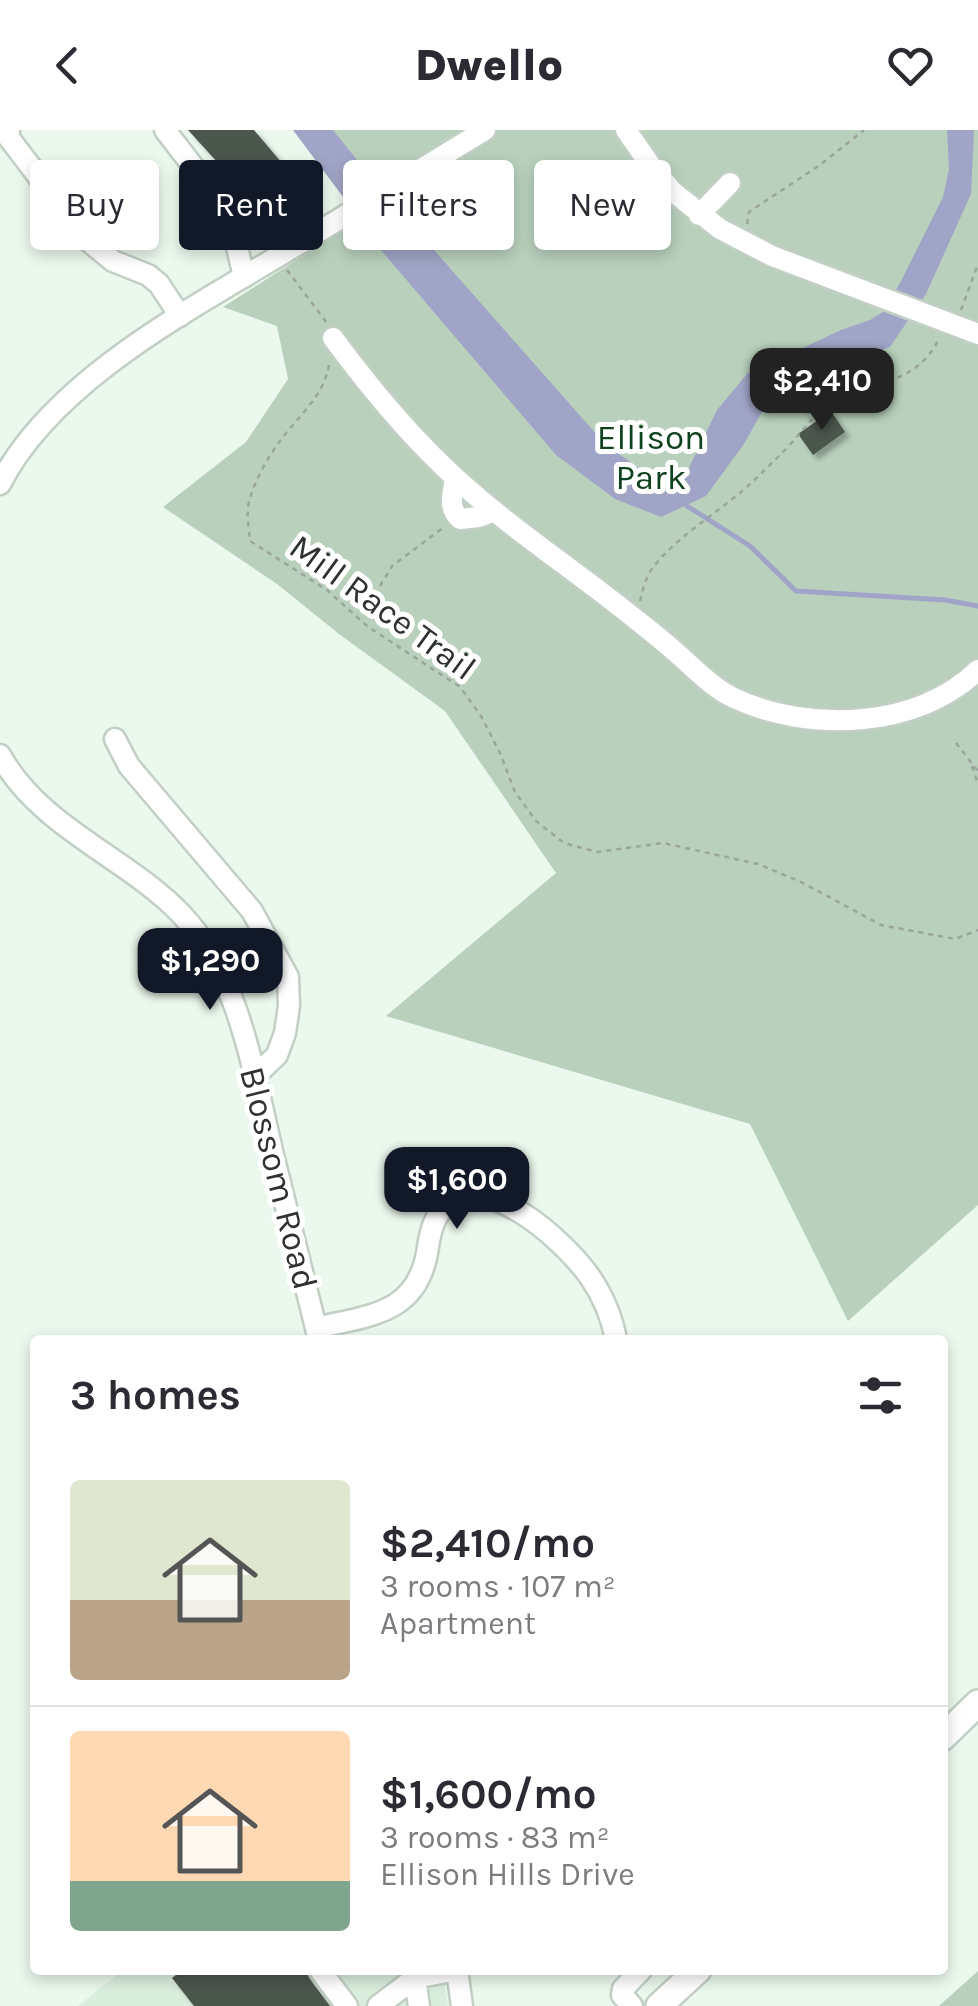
<!DOCTYPE html>
<html lang="en">
<head>
<meta charset="utf-8">
<style>
	:root { --surface:#fff; --page:#f7f7f7; --text:#2b2b33; --muted:#7c7c81; --line:#e1e1e2; --accent:#111827 }
	body { margin:0; font-family:Karla,sans-serif; background:var(--page); color:var(--text); height:100vh; display:flex; flex-direction:column; font-size:38px; white-space:nowrap }
	* { box-sizing:border-box; margin:0 }
	p { font-size:32px; color:var(--muted) }
	.icon { flex:none; width:55px; height:55px; fill:none; stroke:currentColor; stroke-width:2; stroke-linecap:round; stroke-linejoin:round }
	.map { position:relative; flex:1; overflow:hidden }
	.panel { position:absolute; left:30px; top:1205px; width:918px; height:640px; display:flex; flex-direction:column; background:var(--surface); border-radius:10px; box-shadow:0 5px 15px #0003 }
	.panel>* { flex:none }
	.top-card { position:absolute; left:30px; top:30px; width:920px; height:90px; display:flex; gap:20px }
	.price { position:absolute; translate:-50% -85px; padding:0 22px; border-radius:20px; background:var(--accent); color:#fff; font-size:32px; line-height:65px; filter:drop-shadow(0 2px 5px #0008) }
	.price::after { content:''; position:absolute; left:50%; top:60px; width:30px; height:22px; margin-left:-15px; background:inherit; clip-path:polygon(0 0,100% 0,50% 100%) }
	.price.active { background:#222; color:#fff }
	ul { padding:0; list-style:none }
	li { display:flex; align-items:center; gap:30px; height:250px; padding:0 40px }
	li+li { border-top:2px solid var(--line) }
	li span { display:grid; place-items:center; flex:none; width:280px; height:200px; border-radius:10px; color:#555 }
	li>.icon { margin-inline-start:auto }
	span .icon { width:120px; height:120px; fill:#fffc; stroke-width:1 }
	li b { font-size:42px }
	h2 { display:flex; justify-content:space-between; align-items:center; height:120px; padding:0 40px; font-size:42px }
	.tag { padding:0 35px; border-radius:10px; background:var(--surface); box-shadow:0 5px 15px #0003; font-size:35px; line-height:90px }
	.tag.active { background:var(--accent); color:#fff }
	header { display:flex; justify-content:space-between; align-items:center; height:130px; padding:0 40px; background:var(--surface); font-size:45px; font-weight:800 }
	.map>svg:first-child { display:block }
	.built { fill:#daeedd }
	.green { fill:#b8d0bc }
	.water { fill:#a0a5c7 }
	.lines { fill:none; stroke-linecap:round; stroke-linejoin:round }
	.stream { stroke:#a0a5c7; stroke-width:5 }
	.building { fill:#4c574e; filter:url(#shadow) }
	.minor-casing { stroke:#c2cfc4; stroke-width:25 }
	.major-casing { stroke:#c2cfc4; stroke-width:30 }
	.path { stroke:#9ba59d; stroke-width:2.5; stroke-dasharray:5 5; stroke-linecap:butt }
	.minor { stroke:#fff; stroke-width:20 }
	.major { stroke:#fff; stroke-width:25 }
	.labels { text-anchor:middle; stroke-width:10; stroke-linejoin:round; paint-order:stroke }
	.park-label { font-size:35px; fill:#0f421f; stroke:#fff }
	.street-label { font-size:35px; fill:#2e332f; stroke:#fff }
</style>
</head>
<body>
<header><svg class="icon" aria-label="back" viewBox="0 0 24 24"><path d="M15 5l-7 7 7 7"/></svg>Dwello<svg class="icon" aria-label="heart" viewBox="0 0 24 24"><path d="M12 20l-8-8c-3-5 5-10 8-4 3-6 11-1 8 4z"/></svg></header>
<div class="map">
<svg width="978" height="1876" viewBox="0 0 978 1876">
	<defs>
		<filter id="shadow"><feDropShadow dx="5" dy="5" stdDeviation="2.5" flood-color="#0004"/></filter>
	</defs>
	<rect width="100%" height="100%" fill="#ebf8ed"/>
	<path class="built" d="M 123,1840 L 442,1840 L 448,1876 L 78,1876 Z"/>
	<path class="green" d="M 293,0 L 978,0 L 978,1075 L 848,1191 L 750,994 L 386,886 L 556,743 L 445,581 L 339,504 L 277,454 L 163,377 L 246,312 L 288,249 L 277,196 L 223,177 L 356,92 L 350,76 Z
		M 978,1841 L 978,1876 L 939,1876 Z"/>
	<path class="water" d="M 293,0 L 333,0 L 381,60 L 605,314 L 650,346 L 675,359 L 682,352 L 717,280 L 747,244 L 841,200 L 870,190 L 883,182 L 900,153 L 943,67 L 949,39 L 947,0 L 974,0 L 974,2 L 971,64 L 926,164 L 890,217 L 814,244 L 773,262 L 744,314 L 706,366 L 661,387 L 615,369 L 556,325 L 363,99 L 350,76 Z"/>
	<g class="lines">
		<path class="stream" d="M 687,376 L 750,416 L 796,461 L 945,470 L 978,476"/>
	</g>
	<path class="building" d="M 188,0 L 254,0 L 282,33 L 272,42 L 277,48 L 274,51 L 280,58 L 260,75 L 249,63 L 244,68 L 236,59 L 239,56 Z
		M 831,281 L 845,302 L 813,325 L 798,304 Z
		M 182,1840 L 306,1840 L 309,1848 L 330,1876 L 194,1876 L 172,1848 Z"/>
	<g class="lines">
		<g class="minor-casing">
			<path id="minor" d="M 9,0 L 9,8 L 85,108 L 113,131 L 148,145 L 159,154 L 180,186
				M 165,0 L 229,83 L 244,147
				M 626,0 L 651,36 L 672,61 L 720,99 L 772,126 L 978,204
				M 699,85 L 730,53
				M 333,208 C 370,258 412,309 459,351 C 513,400 576,441 633,487 C 649,500 665,512 680,526 C 697,541 714,559 734,568 C 808,603 918,599 978,540
				M 455,348 C 453,364 447,377 460,389 L 479,387 L 495,381
				M 0,354 C 52,252 187,181 282,124 C 350,83 418,41 485,0
				M 115,609 L 129,636 L 252,781 L 288,847 L 289,876 L 285,903 L 277,925 L 255,946
				M 0,625 C 40,698 127,727 182,785 C 240,846 254,946 273,1025 C 288,1087 304,1148 319,1210
				M 316,1198 C 371,1185 419,1184 428,1117 C 430,1103 434,1085 446,1076 C 489,1040 566,1113 590,1147 C 603,1166 612,1187 616,1210
				M 320,1840 L 347,1876
				M 414,1840 L 415,1848 L 457,1840
				M 457,1840 L 462,1876
				M 378,1876 L 415,1848 L 419,1876
				M 632,1876 L 622,1865 L 623,1859 L 641,1840"/>
		</g>
		<g class="major-casing">
			<path id="major" d="M 942,1608 L 978,1573
				M 659,1876 L 698,1840"/>
		</g>
		<path class="path" d="M 747,94 L 749,82 L 820,35 L 864,0
			M 253,103 L 266,115
			M 287,140 L 327,193
			M 961,180 L 978,134
			M 329,235 C 324,265 300,285 282,308 C 268,327 255,349 249,372 C 246,384 249,399 250,411 L 327,460 L 367,496 L 460,557 L 481,586 L 500,623 L 515,662 L 536,691 L 564,713 L 597,722 L 663,713 L 758,734 L 801,752 L 881,795 L 955,809 L 978,800
			M 380,456 L 392,436 L 444,397
			M 640,471 C 643,459 646,446 654,436 C 680,404 719,382 749,355 C 762,343 775,330 788,317 C 804,299 810,288 832,274 C 874,248 915,258 940,207
			M 956,613 L 978,641
			M 972,636 L 978,654"/>
		<use href="#minor" class="minor"/>
		<use href="#major" class="major"/>
	</g>
	<g class="labels">
		<g class="park-label">
			<text x="651" y="319">Ellison<tspan x="651" dy="40">Park</tspan></text>
		</g>
		<g class="street-label">
			<text transform="translate(383 477) rotate(36)" y="12">Mill Race Trail</text>
			<text transform="translate(279 1048) rotate(76)" y="12">Blossom Road</text>
		</g>
	</g>
</svg>
<b class="price active" style="left:822px;top:303px">$2,410</b>
<b class="price" style="left:210px;top:883px">$1,290</b>
<b class="price" style="left:457px;top:1102px">$1,600</b>
<div class="top-card">
<a class="tag">Buy</a>
<a class="tag active">Rent</a>
<a class="tag">Filters</a>
<a class="tag">New</a>
</div>
<section class="panel">
<h2>3 homes<svg class="icon" aria-label="filters" viewBox="0 0 24 24"><path d="M4 7h16M4 17h16"/><circle cx="9" cy="7" r="2"/><circle cx="15" cy="17" r="2"/></svg></h2>
<ul>
<li><span style="background:linear-gradient(#dfe7d0 60%,#b9a48a 0)"><svg class="icon" aria-label="home" viewBox="0 0 24 24"><path d="M3 11l9-7 9 7M6 9v11h12V9"/></svg></span><div><b>$2,410/mo</b><p>3 rooms · 107 m²</p><p>Apartment</p></div></li>
<li><span style="background:linear-gradient(#ffd9b3 75%,#7fa58c 0)"><svg class="icon" aria-label="home" viewBox="0 0 24 24"><path d="M3 11l9-7 9 7M6 9v11h12V9"/></svg></span><div><b>$1,600/mo</b><p>3 rooms · 83 m²</p><p>Ellison Hills Drive</p></div></li>
</ul>
</section>
</div>
</body>
</html>
